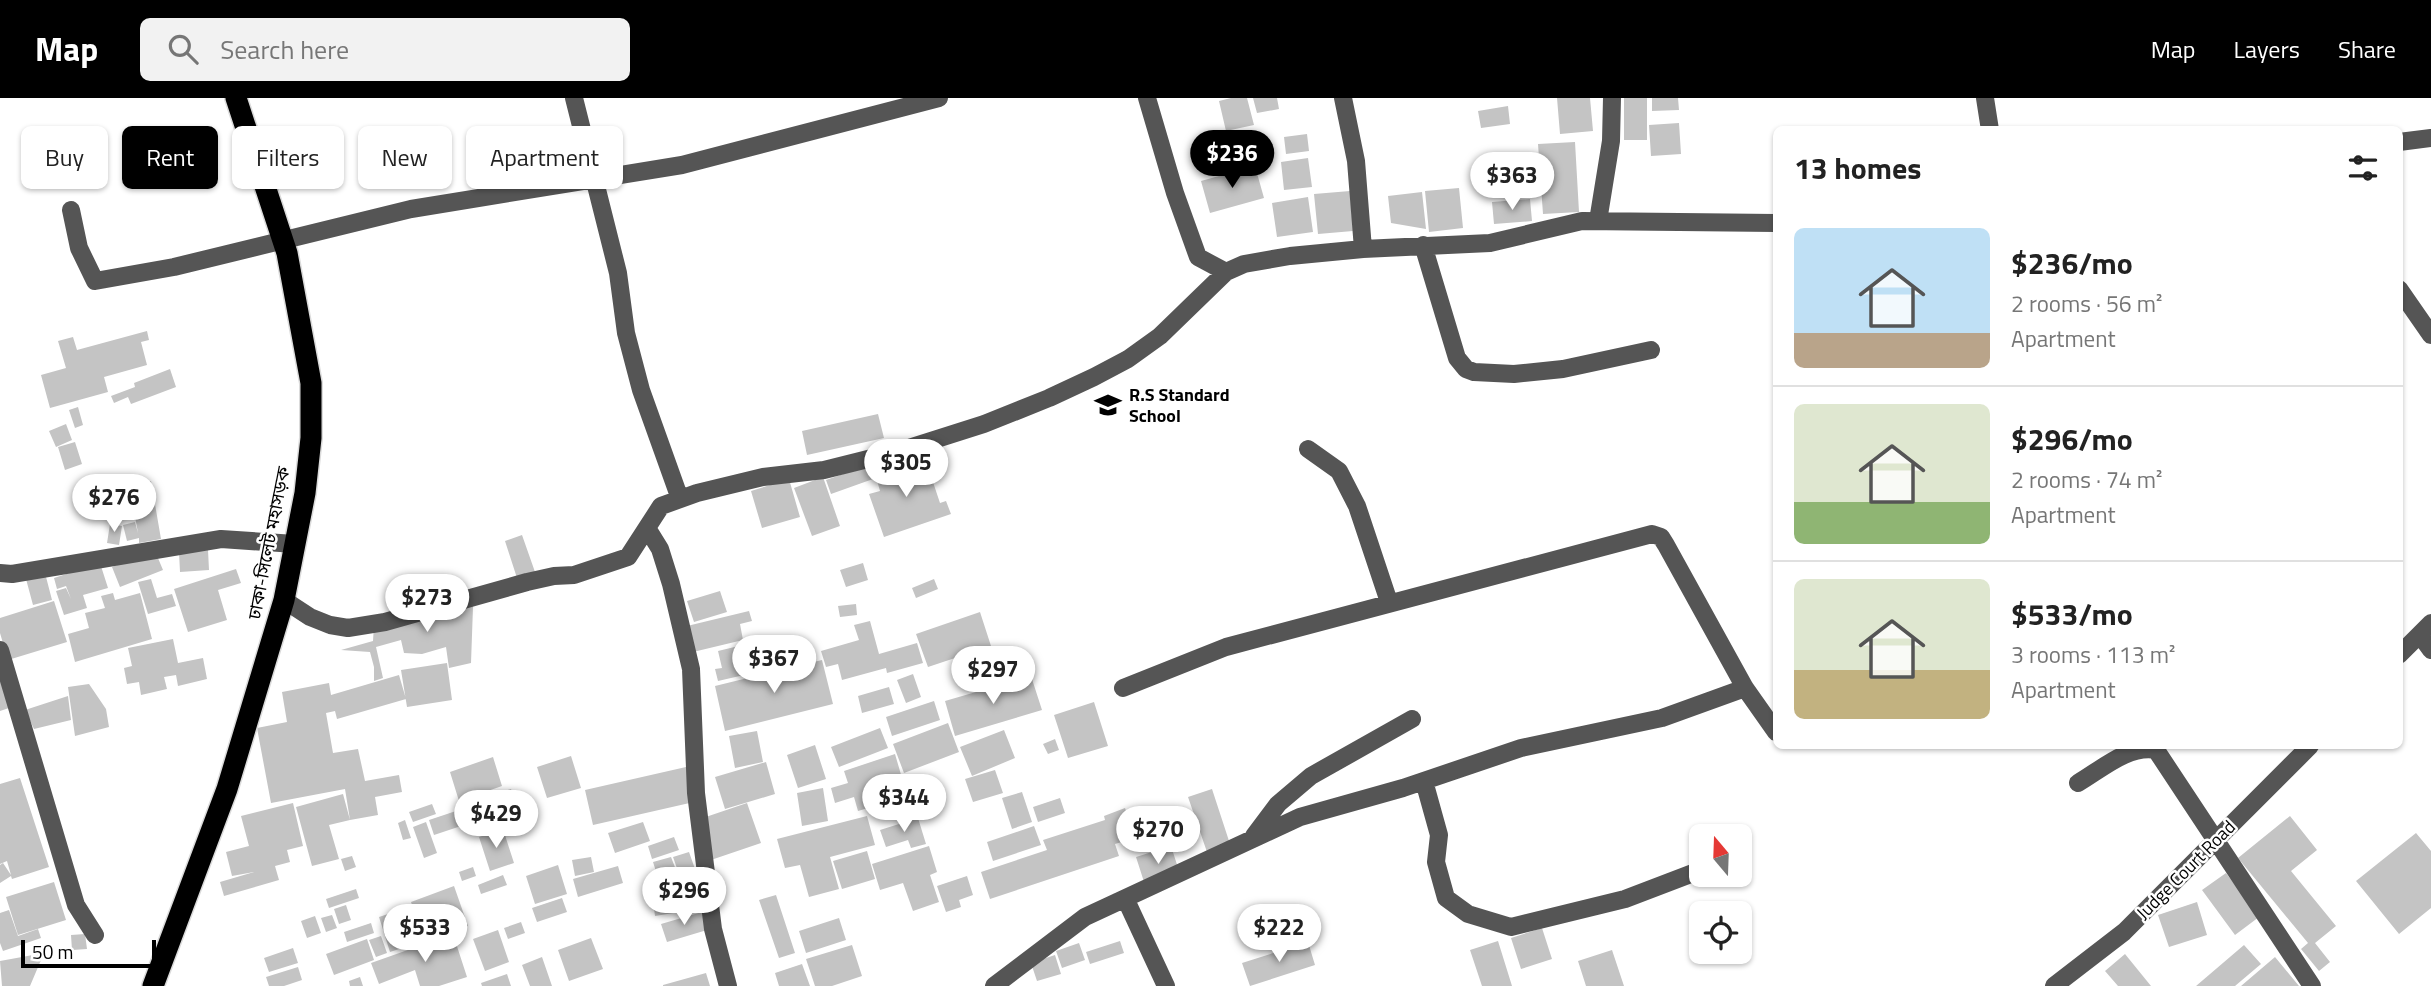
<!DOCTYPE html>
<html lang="en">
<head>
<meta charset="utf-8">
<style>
	:root { --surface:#fff; --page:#f2f2f2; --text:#222; --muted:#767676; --line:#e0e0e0; --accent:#000 }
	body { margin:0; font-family:"Titillium Web","Noto Sans Bengali",sans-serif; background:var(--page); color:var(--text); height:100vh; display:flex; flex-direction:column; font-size:26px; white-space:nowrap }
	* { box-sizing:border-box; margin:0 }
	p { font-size:23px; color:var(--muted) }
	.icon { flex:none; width:38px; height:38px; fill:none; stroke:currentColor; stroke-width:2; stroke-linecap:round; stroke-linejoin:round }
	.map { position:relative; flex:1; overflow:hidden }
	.panel { position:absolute; left:1773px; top:28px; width:630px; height:623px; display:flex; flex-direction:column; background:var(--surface); border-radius:10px; box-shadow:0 2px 5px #0004 }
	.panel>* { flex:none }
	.top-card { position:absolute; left:21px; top:28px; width:665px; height:63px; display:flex; gap:14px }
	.needle { width:46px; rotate:341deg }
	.buttons { position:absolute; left:1689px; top:726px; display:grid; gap:14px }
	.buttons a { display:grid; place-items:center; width:63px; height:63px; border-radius:10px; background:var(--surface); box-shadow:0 2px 5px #0004; font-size:35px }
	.scale { position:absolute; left:21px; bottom:18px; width:135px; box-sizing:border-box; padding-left:7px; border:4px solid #000; border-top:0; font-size:19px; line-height:24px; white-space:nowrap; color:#000; -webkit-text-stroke:5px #fff; paint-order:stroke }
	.price { position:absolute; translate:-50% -60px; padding:0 16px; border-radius:24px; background:#fff; color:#222; font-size:23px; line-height:46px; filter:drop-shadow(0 2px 4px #0008) }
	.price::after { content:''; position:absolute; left:50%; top:42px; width:21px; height:16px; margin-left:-10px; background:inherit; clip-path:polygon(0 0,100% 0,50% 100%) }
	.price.active { background:var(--accent); color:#fff }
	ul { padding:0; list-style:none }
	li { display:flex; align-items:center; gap:21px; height:175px; padding:0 21px }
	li+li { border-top:2px solid var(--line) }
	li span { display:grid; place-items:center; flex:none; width:196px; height:140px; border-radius:10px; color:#555 }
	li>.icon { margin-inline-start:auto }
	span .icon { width:84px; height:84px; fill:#fffc; stroke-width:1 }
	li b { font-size:30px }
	h2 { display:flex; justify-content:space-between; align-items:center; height:84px; padding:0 21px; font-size:30px }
	.tag { padding:0 24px; border-radius:10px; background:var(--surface); box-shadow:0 2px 5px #0004; font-size:24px; line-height:63px }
	.tag.active { background:var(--accent); color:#fff }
	header { display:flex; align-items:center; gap:42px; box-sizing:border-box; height:98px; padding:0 35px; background:var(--accent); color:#fff }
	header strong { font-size:33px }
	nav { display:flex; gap:38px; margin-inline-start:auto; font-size:24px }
	.search { width:490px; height:63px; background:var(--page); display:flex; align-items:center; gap:18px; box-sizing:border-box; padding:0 24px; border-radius:10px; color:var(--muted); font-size:26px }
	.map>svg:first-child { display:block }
	.building { fill:#c4c4c4 }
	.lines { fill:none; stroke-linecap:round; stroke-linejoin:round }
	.highway-casing { stroke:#dbdbdb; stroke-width:24 }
	.minor { stroke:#555; stroke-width:18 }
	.highway { stroke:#000; stroke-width:21 }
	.labels { text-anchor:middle; stroke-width:5; stroke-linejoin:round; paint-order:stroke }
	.poi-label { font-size:18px; font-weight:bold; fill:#000; stroke:#fff; text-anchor:start }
	.street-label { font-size:18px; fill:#000; stroke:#fff }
</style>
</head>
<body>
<header>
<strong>Map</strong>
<div class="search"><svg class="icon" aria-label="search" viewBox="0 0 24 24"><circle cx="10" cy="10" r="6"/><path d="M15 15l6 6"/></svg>Search here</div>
<nav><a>Map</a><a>Layers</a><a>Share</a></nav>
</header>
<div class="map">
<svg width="2431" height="888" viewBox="0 0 2431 888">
	<rect width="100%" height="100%" fill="#fff"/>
	<path class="building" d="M 1231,0 L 1247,0 L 1254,27 L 1226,33 L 1219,3 Z
		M 1253,0 L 1277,0 L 1279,11 L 1257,15 Z
		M 1557,0 L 1590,0 L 1593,33 L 1560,36 Z
		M 1624,0 L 1647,0 L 1647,42 L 1624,42 Z
		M 1652,0 L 1678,0 L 1679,12 L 1652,13 Z
		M 1508,8 L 1510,26 L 1481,30 L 1478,13 Z
		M 1679,25 L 1681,56 L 1651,58 L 1649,27 Z
		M 1240,32 L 1247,60 L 1227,65 L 1220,38 Z
		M 1307,36 L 1309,53 L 1286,56 L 1284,39 Z
		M 1575,44 L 1579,114 L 1543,116 L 1538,46 Z
		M 1308,60 L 1312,89 L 1284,92 L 1281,64 Z
		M 1255,68 L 1264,100 L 1210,115 L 1201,83 Z
		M 1459,90 L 1463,130 L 1429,134 L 1425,93 Z
		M 1350,93 L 1353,133 L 1318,136 L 1314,96 Z
		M 1422,94 L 1426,131 L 1391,125 L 1388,98 Z
		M 1308,99 L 1313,134 L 1277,139 L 1272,105 Z
		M 1530,101 L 1532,123 L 1494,126 L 1492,104 Z
		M 147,233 L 149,242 L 141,244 L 147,267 L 104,279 L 108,294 L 50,310 L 41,277 L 66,270 L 58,243 L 73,239 L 77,252 Z
		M 170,271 L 176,289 L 131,306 L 128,299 L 114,305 L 111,298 L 135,289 L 134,285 Z
		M 78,309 L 83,327 L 75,330 L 69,312 Z
		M 878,316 L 884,340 L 807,357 L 802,333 Z
		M 66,326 L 72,342 L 56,349 L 49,333 Z
		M 75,344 L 82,366 L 65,372 L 58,349 Z
		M 893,364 L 894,374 L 927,366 L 940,405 L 946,403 L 951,416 L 884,439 L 869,396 L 880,393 L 873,368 Z
		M 869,367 L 873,381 L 831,396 L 826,382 Z
		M 823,379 L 840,428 L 812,438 L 794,390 Z
		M 789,381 L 800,419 L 762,430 L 751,393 Z
		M 151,383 L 161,441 L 139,445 L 139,440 L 127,443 L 123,427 L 135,424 L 138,435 L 134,413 L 137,412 L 133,386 Z
		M 110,426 L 122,428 L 119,447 L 107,445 Z
		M 522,437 L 535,474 L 517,480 L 505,443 Z
		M 208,452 L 209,472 L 180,474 L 179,454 Z
		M 155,453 L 163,472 L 120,489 L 112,469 Z
		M 100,465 L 108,490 L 83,497 L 87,510 L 64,517 L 56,493 L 66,490 L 71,501 L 66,488 L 57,491 L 54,480 Z
		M 863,465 L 868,482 L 846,489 L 840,472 Z
		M 236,471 L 241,485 L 218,492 L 227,522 L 188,534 L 174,491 Z
		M 45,475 L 52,502 L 33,507 L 26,481 Z
		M 151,481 L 157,500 L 172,496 L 176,508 L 148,516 L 138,484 Z
		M 934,481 L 938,491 L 916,500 L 912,490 Z
		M 720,493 L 727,514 L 694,524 L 687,503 Z
		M 113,495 L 115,502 L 140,495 L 152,541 L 75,564 L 68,536 L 89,530 L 85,515 L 105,510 L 101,498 Z
		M 471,501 L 473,509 L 471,565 L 449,570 L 446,549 L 422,556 L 404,555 L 401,542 L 376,549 L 383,580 L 374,583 L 374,569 L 370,554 L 341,552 L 373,543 L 374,527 L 412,518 L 413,506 L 426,502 L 429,513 Z
		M 54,503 L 67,544 L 8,562 L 0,535 L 0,520 Z
		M 856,506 L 857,517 L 840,519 L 838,508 Z
		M 749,513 L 752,523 L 740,526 L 743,542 L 693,554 L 687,528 Z
		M 980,514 L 991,548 L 928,569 L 916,536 Z
		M 870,523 L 879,556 L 917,545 L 923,565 L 887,575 L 886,570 L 842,582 L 838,566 L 826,569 L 821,553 L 859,542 L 854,527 Z
		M 173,541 L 178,565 L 203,560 L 207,581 L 178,588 L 176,577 L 164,579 L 167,591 L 141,597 L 139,584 L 127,586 L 124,570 L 132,568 L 128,550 Z
		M 751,545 L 757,574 L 718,583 L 715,571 L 722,570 L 718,553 Z
		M 822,562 L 833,606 L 725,633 L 715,588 Z
		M 447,565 L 452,602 L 407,609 L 401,572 Z
		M 913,576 L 921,599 L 906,605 L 897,582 Z
		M 399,577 L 406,601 L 337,621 L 335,613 L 326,615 L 333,655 L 358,651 L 365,683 L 399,677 L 402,694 L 375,699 L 378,717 L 350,722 L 345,691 L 271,705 L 257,630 L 287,624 L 282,594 L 329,585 L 331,597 Z
		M 1031,578 L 1042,612 L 955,638 L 945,603 Z
		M 0,581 L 9,610 L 0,613 Z
		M 89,586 L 106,611 L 109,629 L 75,638 L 68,589 Z
		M 889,589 L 894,606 L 862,615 L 858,598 Z
		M 68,598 L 71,622 L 34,631 L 25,612 Z
		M 934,603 L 940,622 L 892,638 L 886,619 Z
		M 1094,604 L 1108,648 L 1068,660 L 1054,617 Z
		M 948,625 L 959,654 L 904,675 L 893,646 Z
		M 880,630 L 888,650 L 839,669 L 831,649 Z
		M 1004,632 L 1015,660 L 972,678 L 960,649 Z
		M 757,633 L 763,664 L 735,670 L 729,638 Z
		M 1055,641 L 1059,652 L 1048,656 L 1043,646 Z
		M 815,647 L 826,681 L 798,690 L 787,657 Z
		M 895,656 L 902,680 L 863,693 L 868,710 L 858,713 L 854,699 L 835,705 L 831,690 L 848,685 L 844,673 Z
		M 571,658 L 581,690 L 547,700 L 537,669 Z
		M 493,659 L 502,688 L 459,703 L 450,674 Z
		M 766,664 L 775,696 L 725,711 L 715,679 Z
		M 686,669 L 694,704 L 593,727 L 585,692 Z
		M 995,672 L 1003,695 L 973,704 L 965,681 Z
		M 20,680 L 49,769 L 12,781 L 11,778 L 0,785 L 0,767 L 3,765 L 11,777 L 7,763 L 0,766 L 0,686 Z
		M 898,683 L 905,699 L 873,712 L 867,696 Z
		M 823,690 L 828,723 L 802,728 L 797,695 Z
		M 511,691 L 515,703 L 483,714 L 479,702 Z
		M 1212,691 L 1230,746 L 1207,754 L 1188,699 Z
		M 1022,694 L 1032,724 L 1012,731 L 1002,700 Z
		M 343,696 L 350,722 L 329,727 L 339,761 L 312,768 L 296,709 Z
		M 1060,700 L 1065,715 L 1038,724 L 1033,709 Z
		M 475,702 L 482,721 L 471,725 L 464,705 Z
		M 293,705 L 303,748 L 287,752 L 290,764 L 275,768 L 279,782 L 224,798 L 220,784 L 254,774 L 232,778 L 226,754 L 249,748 L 241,718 Z
		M 747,705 L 761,745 L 708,763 L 694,723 Z
		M 432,706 L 436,716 L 413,724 L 409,714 Z
		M 1125,710 L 1135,740 L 1115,746 L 1119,758 L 990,801 L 981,774 L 1047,752 L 1043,742 L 1105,722 L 1104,718 Z
		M 462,711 L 467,726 L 434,737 L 429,722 Z
		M 1188,711 L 1194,732 L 1174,738 L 1167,719 Z
		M 494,713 L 499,727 L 489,731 L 484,716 Z
		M 867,718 L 875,747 L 830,759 L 839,791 L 809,799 L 800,767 L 785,770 L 777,741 Z
		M 2290,718 L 2317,752 L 2291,773 L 2336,828 L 2315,845 L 2330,864 L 2319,873 L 2301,851 L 2308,845 L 2238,760 Z
		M 918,720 L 926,746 L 911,750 L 908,742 L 886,749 L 880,732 Z
		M 405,722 L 411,740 L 403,742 L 398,725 Z
		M 1166,723 L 1172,741 L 1144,751 L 1138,732 Z
		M 426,724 L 437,755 L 424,760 L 413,729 Z
		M 643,724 L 650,743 L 615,755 L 608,735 Z
		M 1034,728 L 1041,747 L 993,763 L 987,744 Z
		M 503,731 L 514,765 L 490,773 L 479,739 Z
		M 2416,735 L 2431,753 L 2431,810 L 2399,836 L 2356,783 Z
		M 674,739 L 679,752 L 652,761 L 648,748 Z
		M 929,748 L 937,774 L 930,777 L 939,804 L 913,813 L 903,785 L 880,792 L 872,766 Z
		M 1171,748 L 1180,776 L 1145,787 L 1136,759 Z
		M 867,753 L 875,781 L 842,791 L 833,763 Z
		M 689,754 L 695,771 L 679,776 L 673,759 Z
		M 352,758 L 356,769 L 345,773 L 341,761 Z
		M 591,759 L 594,774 L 575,778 L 572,762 Z
		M 671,759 L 678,777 L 659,783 L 653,764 Z
		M 558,767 L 567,796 L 535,806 L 526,778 Z
		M 618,768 L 623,785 L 578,799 L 573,781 Z
		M 473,769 L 476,778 L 462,783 L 459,774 Z
		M 2226,775 L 2259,819 L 2235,837 L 2202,792 Z
		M 503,777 L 507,787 L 481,796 L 478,787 Z
		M 967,778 L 973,797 L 959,802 L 961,809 L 946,814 L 937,788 Z
		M 699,780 L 704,810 L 655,818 L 651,787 Z
		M 54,784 L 66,822 L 18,837 L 6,799 Z
		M 454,788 L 468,828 L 425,844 L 411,804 Z
		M 356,791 L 359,800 L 329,810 L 326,801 Z
		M 776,797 L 795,855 L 779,860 L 759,802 Z
		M 562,800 L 567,814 L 537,824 L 532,810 Z
		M 2197,804 L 2207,837 L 2169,849 L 2158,817 Z
		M 346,807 L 351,822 L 339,826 L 334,811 Z
		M 406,810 L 412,829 L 400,833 L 405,849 L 390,854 L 379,819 Z
		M 9,812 L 18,838 L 38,831 L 41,840 L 3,853 L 0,845 L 0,815 Z
		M 702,814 L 707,832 L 667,844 L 661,826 Z
		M 332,817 L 337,830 L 326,834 L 321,820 Z
		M 315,818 L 321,835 L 307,840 L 301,823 Z
		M 839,820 L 846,842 L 806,855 L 799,833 Z
		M 521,824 L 525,835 L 508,841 L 504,830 Z
		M 371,825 L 374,835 L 347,844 L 344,834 Z
		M 1542,830 L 1552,861 L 1521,871 L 1511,840 Z
		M 498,832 L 509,864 L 485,873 L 473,841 Z
		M 85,836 L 87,851 L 72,852 L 71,837 Z
		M 453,836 L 467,879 L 439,888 L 420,888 L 415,872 L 379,886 L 371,865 Z
		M 381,838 L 387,855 L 376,859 L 369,842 Z
		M 591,840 L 603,871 L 569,883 L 558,852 Z
		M 367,841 L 374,862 L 334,877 L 326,856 Z
		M 1120,843 L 1124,855 L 1090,866 L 1086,854 Z
		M 1498,843 L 1512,888 L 1482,888 L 1470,852 Z
		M 1308,844 L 1315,867 L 1250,888 L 1242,865 Z
		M 1079,845 L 1085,862 L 1062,870 L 1056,853 Z
		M 852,847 L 862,878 L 832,888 L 815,888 L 806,861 Z
		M 2244,847 L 2261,866 L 2235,888 L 2196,888 Z
		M 293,850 L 298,865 L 269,874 L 264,860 Z
		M 1612,852 L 1624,888 L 1586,888 L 1578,863 Z
		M 44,855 L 30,888 L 2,888 L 0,863 Z
		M 2125,856 L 2151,888 L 2118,888 L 2105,873 Z
		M 1055,857 L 1061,876 L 1037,883 L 1031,865 Z
		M 542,859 L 552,888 L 530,888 L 522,867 Z
		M 2275,859 L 2299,888 L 2241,888 Z
		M 802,866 L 810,888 L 779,888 L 775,875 Z
		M 298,869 L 302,882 L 284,888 L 269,888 L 266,879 Z
		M 706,875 L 710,888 L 663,888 L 663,887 Z
		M 507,876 L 511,888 L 482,888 L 481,885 Z
		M 360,879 L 363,888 L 350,888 L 349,883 Z"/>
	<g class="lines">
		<g class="highway-casing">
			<path id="highway" d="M 153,888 L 227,691 L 284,502 L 305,395 L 311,340 L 311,285 L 287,155 L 236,0"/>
		</g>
		<path class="minor" d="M 574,0 L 618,175 L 626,235 L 641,292 L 680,401
			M 1147,0 L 1175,95 L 1198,159 L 1226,174
			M 1343,0 L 1356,63 L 1363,151
			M 1985,0 L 1990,32
			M 2399,44 L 2431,40
			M 71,112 L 79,150 L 95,183 L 174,169 L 411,111 L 682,67 L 939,0
			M 1598,123 L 1611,43 L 1612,0
			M 1423,147 L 1457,260 L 1466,271 L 1474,274 L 1514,276 L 1563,271 L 1651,252
			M 2399,191 L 2431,237
			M 1308,351 L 1339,373 L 1357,408 L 1389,504
			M 647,430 L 660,451 L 671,486 L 691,571 L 696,695 L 713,831 L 728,888
			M 0,475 L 12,476 L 221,441 L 295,446
			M 284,502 L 310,519 L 330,527 L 348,530 L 385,524 L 527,484 L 554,478 L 574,477 L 628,459 L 661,408 L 697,395 L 763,379 L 824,372 L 896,354 L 984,326 L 1049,300 L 1094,279 L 1128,261 L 1160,238 L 1226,174 L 1244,166 L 1290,158 L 1363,151 L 1490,145 L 1582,123 L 1776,125
			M 2420,537 L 2431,552
			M 0,552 L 76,807 L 95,837
			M 2399,557 L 2431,525
			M 1123,590 L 1226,549 L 1652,436 L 1661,439 L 1666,447 L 1745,590 L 1776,634
			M 1424,683 L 1439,737 L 1436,764 L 1446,800 L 1468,816 L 1511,829 L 1625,801 L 1701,772
			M 2078,685 C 2102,671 2128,647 2156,652 L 2312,888
			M 1254,738 L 1278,706 L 1311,678 L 1412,621
			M 1126,802 L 1166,888
			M 994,888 L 1085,819 L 1300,719 L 1403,690 L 1521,650 L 1662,620 L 1745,590
			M 2054,888 L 2124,834 L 2310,648"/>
		<use href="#highway" class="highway"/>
	</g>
	<defs>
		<g id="school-bare" transform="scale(2.1)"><path d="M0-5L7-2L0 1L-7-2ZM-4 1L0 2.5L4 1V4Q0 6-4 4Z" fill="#000" stroke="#fff" stroke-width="2.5" paint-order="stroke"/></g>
	</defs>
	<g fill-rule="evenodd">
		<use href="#school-bare" x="1108" y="307"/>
	</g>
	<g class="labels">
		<g class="poi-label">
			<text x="1129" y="303">R.S Standard<tspan x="1129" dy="21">School</tspan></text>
		</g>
		<g class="street-label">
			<text transform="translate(269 445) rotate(-79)" y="6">ঢাকা-সিলেট মহাসড়ক</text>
			<text transform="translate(2186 772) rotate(-45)" y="6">Judge Court Road</text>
		</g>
	</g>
</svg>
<div class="buttons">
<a><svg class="needle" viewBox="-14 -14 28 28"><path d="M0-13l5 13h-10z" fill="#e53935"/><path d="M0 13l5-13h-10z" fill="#767676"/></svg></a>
<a><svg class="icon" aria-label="locate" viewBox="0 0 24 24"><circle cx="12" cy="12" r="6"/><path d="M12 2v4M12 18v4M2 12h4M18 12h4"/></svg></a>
</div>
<div class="scale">50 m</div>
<b class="price active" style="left:1232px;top:92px">$236</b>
<b class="price" style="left:1512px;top:114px">$363</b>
<b class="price" style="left:906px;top:401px">$305</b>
<b class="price" style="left:114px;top:436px">$276</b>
<b class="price" style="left:427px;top:536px">$273</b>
<b class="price" style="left:774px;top:597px">$367</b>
<b class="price" style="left:993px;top:608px">$297</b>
<b class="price" style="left:904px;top:736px">$344</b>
<b class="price" style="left:496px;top:752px">$429</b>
<b class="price" style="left:1158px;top:768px">$270</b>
<b class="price" style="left:684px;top:829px">$296</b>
<b class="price" style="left:425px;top:866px">$533</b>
<b class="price" style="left:1279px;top:866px">$222</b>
<div class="top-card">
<a class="tag">Buy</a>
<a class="tag active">Rent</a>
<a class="tag">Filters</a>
<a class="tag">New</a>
<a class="tag">Apartment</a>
</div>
<section class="panel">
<h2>13 homes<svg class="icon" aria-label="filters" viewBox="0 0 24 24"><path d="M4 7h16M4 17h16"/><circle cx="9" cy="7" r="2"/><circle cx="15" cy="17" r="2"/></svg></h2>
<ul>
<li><span style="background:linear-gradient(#bfe0f5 75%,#b9a48a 0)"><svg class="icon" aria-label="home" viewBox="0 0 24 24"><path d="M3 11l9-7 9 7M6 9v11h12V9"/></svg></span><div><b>$236/mo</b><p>2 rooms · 56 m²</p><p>Apartment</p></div></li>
<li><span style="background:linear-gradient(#dfe7d0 70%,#8fb573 0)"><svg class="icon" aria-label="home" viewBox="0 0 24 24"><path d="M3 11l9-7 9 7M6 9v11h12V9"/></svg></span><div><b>$296/mo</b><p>2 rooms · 74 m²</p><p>Apartment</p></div></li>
<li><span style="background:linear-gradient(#dfe7d0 65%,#c2b280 0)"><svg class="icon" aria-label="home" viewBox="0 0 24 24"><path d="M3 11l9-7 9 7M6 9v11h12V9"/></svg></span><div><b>$533/mo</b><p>3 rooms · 113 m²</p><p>Apartment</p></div></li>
</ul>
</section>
</div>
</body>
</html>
